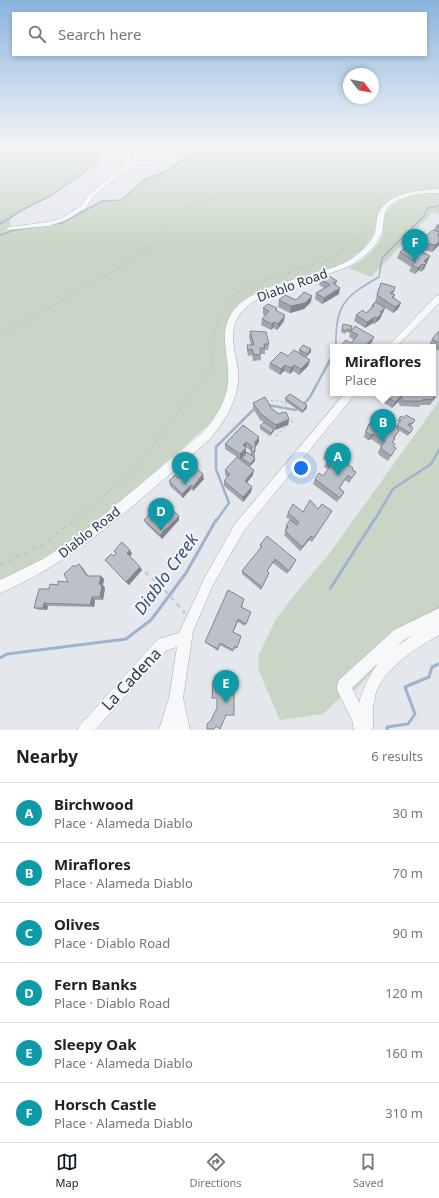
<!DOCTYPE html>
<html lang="en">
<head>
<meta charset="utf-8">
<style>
  :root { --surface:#fff; --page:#f2f2f2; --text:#222; --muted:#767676; --line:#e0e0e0; --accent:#111827 }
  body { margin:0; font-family:"Noto Sans",sans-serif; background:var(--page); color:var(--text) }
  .compass { position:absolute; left:343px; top:68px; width:36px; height:36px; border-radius:50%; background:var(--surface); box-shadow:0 2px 6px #0003; rotate:121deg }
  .you { position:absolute; left:301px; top:468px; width:14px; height:14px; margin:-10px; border:3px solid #fff; border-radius:50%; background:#1a73e8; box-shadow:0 0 0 6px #1a73e833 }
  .badge { display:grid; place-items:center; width:26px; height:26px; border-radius:50%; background:var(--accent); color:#fff; font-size:13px; font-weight:700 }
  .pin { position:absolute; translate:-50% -33px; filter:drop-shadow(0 1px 2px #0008) }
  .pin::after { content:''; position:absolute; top:21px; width:14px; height:12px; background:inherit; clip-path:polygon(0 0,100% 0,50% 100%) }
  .popup { position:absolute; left:330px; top:344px; width:106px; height:52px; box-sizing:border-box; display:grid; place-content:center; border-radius:0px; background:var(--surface); filter:drop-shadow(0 1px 3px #0005); font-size:13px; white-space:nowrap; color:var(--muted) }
  .popup b { font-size:15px; color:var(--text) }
  .popup::after { content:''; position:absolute; left:50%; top:100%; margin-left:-8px; border:8px solid transparent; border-top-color:var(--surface) }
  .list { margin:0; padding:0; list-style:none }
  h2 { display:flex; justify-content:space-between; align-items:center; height:52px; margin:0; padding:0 16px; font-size:17px }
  h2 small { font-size:13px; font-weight:400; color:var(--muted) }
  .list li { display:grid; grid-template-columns:26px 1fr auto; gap:12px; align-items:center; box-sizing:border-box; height:60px; padding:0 16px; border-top:1px solid var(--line) }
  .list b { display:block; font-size:15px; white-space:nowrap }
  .list p { margin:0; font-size:13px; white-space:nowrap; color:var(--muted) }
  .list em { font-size:13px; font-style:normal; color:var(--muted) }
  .icon { flex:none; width:22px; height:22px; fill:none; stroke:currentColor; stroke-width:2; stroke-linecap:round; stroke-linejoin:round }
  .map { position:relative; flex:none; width:439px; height:730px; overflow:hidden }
  .search { position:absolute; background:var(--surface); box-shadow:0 2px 6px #0003; left:12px; right:12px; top:12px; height:44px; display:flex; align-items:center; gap:10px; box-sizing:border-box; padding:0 14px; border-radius:0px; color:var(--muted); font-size:15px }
  .sheet { height:412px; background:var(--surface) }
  nav { display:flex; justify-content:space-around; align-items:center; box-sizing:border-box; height:56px; border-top:1px solid var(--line); background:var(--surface); font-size:11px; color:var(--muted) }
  nav a { display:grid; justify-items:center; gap:2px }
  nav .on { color:var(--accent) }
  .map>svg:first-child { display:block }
  .green { fill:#c9d6c5 }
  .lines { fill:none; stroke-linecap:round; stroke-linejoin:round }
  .stream-far2 { stroke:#9fb4cc; stroke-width:1.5 }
  .stream-far1 { stroke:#9fb4cc; stroke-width:2.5 }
  .stream { stroke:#9fb4cc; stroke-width:3 }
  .minor-casing { stroke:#a9aeb7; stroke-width:1 }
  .path-far2 { stroke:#c2c5cb; stroke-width:1; stroke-dasharray:2 2; stroke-linecap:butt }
  .path-far1 { stroke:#c2c5cb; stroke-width:1.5; stroke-dasharray:2.5 2.5; stroke-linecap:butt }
  .path { stroke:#c2c5cb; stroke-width:2; stroke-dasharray:4.5 4.5; stroke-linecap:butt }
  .minor { fill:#f7f8fa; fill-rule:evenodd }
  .wall { fill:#a1a5ae; fill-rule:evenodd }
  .shaded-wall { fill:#83868d }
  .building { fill:#bbc0ca; stroke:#83868d }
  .labels { text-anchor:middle; stroke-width:4; stroke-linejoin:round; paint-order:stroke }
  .street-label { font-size:13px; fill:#2b3445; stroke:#f4f6f9 }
  .near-street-label { font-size:16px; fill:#2b3445; stroke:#f4f6f9 }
  .near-water-label { font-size:17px; font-style:italic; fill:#34527a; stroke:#f4f6f9 }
</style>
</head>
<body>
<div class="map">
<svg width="439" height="730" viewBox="0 0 439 730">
  <rect width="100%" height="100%" fill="#e4e7ec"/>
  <path class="green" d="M0 145H93L97 160C82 175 63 188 45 199 33 206 21 210 10 219V230L51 225 67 220 101 201 120 200 143 181 161 174 187 155 195 145H439V189L417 191 394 199 379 211 373 235 362 250 345 262 333 267 268 288 232 314 224 335 229 383 225 399 213 421 105 515 74 539 38 562 0 580Z
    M439 193V214L433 212 371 277 348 268C362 262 376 250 382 237 384 231 383 225 384 219 389 196 421 194 439 193Z
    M439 401V623L398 644 356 689 341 697 323 714 280 720 258 669 259 654 276 619 295 594 329 554Z"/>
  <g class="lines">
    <path class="stream-far2" d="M0 224 22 210 52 195 98 162 94 145
      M0 235 15 230 62 223 102 201 122 200 143 181 168 170 191 155 197 145
      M336 347C335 305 344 297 379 277L382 258 423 217 428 208 439 206
      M330 361 333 355"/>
    <path class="stream-far1" d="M267 405 296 410
      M303 405 310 397 330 360
      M216 521 229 503 216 469V447L253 410
      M374 521 393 489 431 464 439 450"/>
    <path class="stream" d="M330 589 374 520
      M0 658 7 654 126 639 151 620 186 573 216 520
      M387 730V727L408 724 415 714 405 687 429 677 432 667 439 664"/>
    <defs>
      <path id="minor" d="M124 145H129L133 158 130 165 156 167 159 169 158 170 128 168 92 198 86 208 66 220 49 226 7 230 6 229 9 227 48 222 62 218 81 206 87 196 125 165 127 158Z
        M439 189V193C422 193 392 195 385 213 383 218 384 223 383 228 380 243 367 255 355 263 323 281 256 286 238 317 228 334 236 354 238 371 240 397 226 420 210 439 144 495 80 560 0 593V580L43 559 82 533 202 433C219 415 230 395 228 370 227 351 220 332 231 314 252 281 318 279 351 259 363 251 374 241 376 227 377 222 376 216 379 212 390 192 419 190 439 189Z
        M439 295V303L396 347H387L436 296Z
        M345 393H356L243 532 213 585 193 631 183 698 190 730H159L169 698 177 647 167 650 95 730H77L80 725 158 639 179 633 205 577 235 524Z
        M439 608V635C416 648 382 669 375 696 375 700 373 704 373 708 372 716 375 723 372 730H354L352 720 337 690V685L339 680 394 630ZM413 635 397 646 404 640ZM378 663C369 676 363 688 359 703L352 688Z"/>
    </defs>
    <use href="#minor" class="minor-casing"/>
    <path class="path-far2" d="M439 151V156
      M402 191 395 186 405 178 439 172
      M156 239 170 221 188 208 231 190 276 153 281 145
      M354 239 361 231 366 205 399 189"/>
    <path class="path-far1" d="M0 335C32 319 61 300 91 283 116 268 138 261 157 238
      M371 341 373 343 371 347
      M266 402 276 400 286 403 281 413
      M276 436 292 421 287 418
      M72 521 130 475 205 377C216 359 212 357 214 339 216 318 230 300 245 286L289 273 298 268 324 262 339 254 355 238"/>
    <path class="path" d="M0 565 41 546 74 520
      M145 572 162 587 185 613"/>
    <use href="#minor" class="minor"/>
  </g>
  <path class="wall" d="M439 224V245L432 252 420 249 419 250 430 256 424 269 421 272 419 270 415 274 409 271 411 267 397 258 400 252 406 247 405 246 408 240 423 238 434 230 436 226Z
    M321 279 337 281 336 285 339 294 322 304 315 299 316 293 324 288 319 285Z
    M381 283 394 291 393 295H395L394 298 401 303 398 309 393 313 385 308 380 319 374 324 373 323 365 328 354 321 356 315 366 313 370 310 372 305 375 302 378 290Z
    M279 300H296L311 302 304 309 290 313 278 307Z
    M263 308H277V311L284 321 277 330 273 328 271 330 261 325 262 319 265 316 263 314Z
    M343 324 352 326 351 331 374 337 371 343 367 347H341L342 344 351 343 354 340 349 337 350 333 346 332 345 334 341 332Z
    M250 331 269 344 268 350H265V354H261V360L253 361 252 355 248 356 247 351V345H251L249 337Z
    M439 331V351L429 345 432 339Z
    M311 349V352L306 357 310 360 308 366 299 375 293 371 290 374 284 371 280 375 269 368 270 363 298 353 299 350Z
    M383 394 436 397 430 405H420L419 407 400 406 398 402 392 408 380 400Z
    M285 398 307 408 302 413 285 401Z
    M253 403 271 408 279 414 289 419 288 425 275 430H274V431L270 436 260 429V426L264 422 260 420 253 408Z
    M401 416 404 418 415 420 411 426 413 428 408 436 397 429 399 431 394 439 393 442V446L396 448 388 461 379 455 378 452 381 446 371 439 368 440 364 437 366 429 372 419 396 427 399 422 397 421Z
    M243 425 259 442 255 447V461L249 467 253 475 247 483 252 487 251 492 243 502 224 486V481L227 477 225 475V470L237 457 225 449V444ZM246 447 251 451 250 455 246 453Z
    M325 454 342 461 356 472 349 483 345 480 340 488 344 492 337 502 313 484 315 479 323 476 328 469 324 467 327 461 323 459Z
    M178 471 190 472 204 479 193 491 191 489 183 498 170 486 169 481 178 478 179 477Z
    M318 509 329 515 312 542 309 540 300 551 284 535 286 531 285 530 286 526 290 520 286 517 288 513 303 512Z
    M153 515 179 516V520L162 539 146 524 144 520Z
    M260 545 294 564 287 574 273 563 267 571 269 573 261 590 242 574V571L260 549Z
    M130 550 132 554 130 556 140 567 142 570 129 585 105 560 114 556 116 554 114 551Z
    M75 567H82L88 576H101L104 579 103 585 105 588 103 600H95L94 607 48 606 47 610H39L34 608 49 589 58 585 68 582Z
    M244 599 242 607 251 612 245 626 238 622 233 632 241 636 236 649 234 648 233 652 220 645 218 651 206 643 205 642Z"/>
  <path class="shaded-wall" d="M439 242V245L432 252 435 245Z
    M423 243 420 249 417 252 420 245Z
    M430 256 424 269 421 272 424 265V261Z
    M422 264 419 270 415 274 418 268Z
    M340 288 339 294 322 304 324 298Z
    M312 296 311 302 304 309 290 313 291 306Z
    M401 303 398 309 393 313 395 307Z
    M385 308 380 319 374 324 380 312Z
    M285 315 284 321 277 330 278 324Z
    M375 317 373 323 365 328 367 322Z
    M274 322 273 328 271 330 272 324Z
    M374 337 371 343 367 347H364Z
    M311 349V352L306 357 307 354Z
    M310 360 308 366 299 375 301 369Z
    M285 365 284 371 280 375 281 369Z
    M294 365 293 371 290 374 291 368Z
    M401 396 398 402 392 408 395 402Z
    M307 405V408L302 413 303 411Z
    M289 419 288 425 275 430 276 425Z
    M274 429V431L270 436 271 433Z
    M374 434 371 439 368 440 371 435Z
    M259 437V442L255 448V442Z
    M246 442V447L243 445Z
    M246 448V453L240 460V454Z
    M255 458V461L249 467 250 464Z
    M254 470 253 475 244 486 245 481Z
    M203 474 204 479 193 491V487Z
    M191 485V489L183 498 182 494Z
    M252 487 251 492 243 502V497Z
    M179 516V520L162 539 160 535Z
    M311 536 309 540 300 551 302 547Z
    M130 550 132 554 129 557 127 553Z
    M79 564 82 567 90 579 87 576Z
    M140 567 142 570 129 585 126 582Z
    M101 576 104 579 103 585 105 588 103 600 100 597 99 584Z
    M92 597 95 600 94 607 90 605Z
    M44 603 48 606 47 610 43 608Z"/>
  <path class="building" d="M439 224V228L436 226Z
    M433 230 439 232V234L437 235 439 236V242L435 245 423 243 420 245 408 240 412 237 417 239 420 236 423 238Z
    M410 243 416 246 414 248 430 256 424 261 427 263 424 265 422 264 418 268 412 265 416 262 400 252Z
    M327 275 337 281 333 283 340 288 324 298 316 293 330 285 321 279Z
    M381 283 395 287 394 291 391 292 390 293 395 295 392 297 401 303 395 307 377 295Z
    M304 292 312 296 305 303 291 306 279 300 285 295 296 300Z
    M376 302 385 308 380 312 382 313 377 318 375 317 367 322 356 315 363 310 366 313 374 306 372 305Z
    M268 304 277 308 275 310 285 315 278 324 274 322 272 324 262 319 269 311 263 308Z
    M343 324 352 326 351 330 347 329 346 331 342 329Z
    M355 326 374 337 364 347H348L342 344 346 340 351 343 358 335 351 331Z
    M250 331 266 332 269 344H264L265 348H260L261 354 254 355 252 349 248 350 247 345H254Z
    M439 331V343L432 339Z
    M303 345 311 349 307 354 299 350Z
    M294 350 310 360 301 369 294 365 291 368 285 365 281 369 270 363 281 352 288 356Z
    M433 391 436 397H433L434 399 422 400 423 401H403L401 396 395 402 383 394 384 393H433Z
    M290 394 307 405 303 411 285 398Z
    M265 397 271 408 279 414 286 412 289 419 276 425 261 414 253 403Z
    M375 415 396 426 399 431 393 438 395 439 392 442 395 444 393 446 396 448 391 456 382 449 381 447 385 441 374 434 371 435 366 432 369 424 374 426 377 422 372 419Z
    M406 415 415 420 412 424 410 423 408 425 413 428 410 433 397 425 401 420 399 418 401 416 404 418Z
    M264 422 274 429 271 433 260 426Z
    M243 425 259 437 255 442V452L251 451 252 446 246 442 243 445 246 448 240 454 225 444Z
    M331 446 345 455 342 460 353 468 352 470 356 472 352 478 348 475 339 488 344 492 340 498 315 479 319 473 323 476 331 465 326 462 330 457 325 454Z
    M247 452 255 458 250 464 242 458Z
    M237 457 254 470 245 481 252 487 243 497 224 481 230 474 225 470Z
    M184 466 190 472 195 467 203 474 193 487 191 485 182 494 169 481 175 475 178 478 181 474 178 471Z
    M310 500 318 509 322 504 332 511 314 538 311 536 302 547 285 531 288 527 286 526 290 520 297 525 299 522 288 513 293 504 303 512Z
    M167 505 179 516 160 535 144 520 151 513 153 515Z
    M267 536 296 560 289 571 275 559 267 571 269 573 262 587 242 571 262 546 260 545Z
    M122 542 130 550 127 553 140 567 126 582 105 560 111 554 114 556 116 553 114 551Z
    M79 564 87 576H101L99 584 102 585 100 597H92L90 605 44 603 43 608H34L39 589H49L50 584 58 585V581L68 582 64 574 74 565 75 567Z
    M228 590 244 599 241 607 251 612 246 624 238 619 233 632 241 636 237 648 235 646 233 650 220 643 218 649 205 642Z
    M213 681 234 682V715H226L220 729 216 726 214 729H207V724L211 720 217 708V698H212Z"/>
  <linearGradient id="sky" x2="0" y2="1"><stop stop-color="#8bb4dd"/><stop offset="0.59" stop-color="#f3f4f6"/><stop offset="1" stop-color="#f3f4f6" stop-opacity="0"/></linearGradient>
  <rect width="439" height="247" fill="url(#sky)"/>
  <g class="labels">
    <g class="street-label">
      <text transform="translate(292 285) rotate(-20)" y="5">Diablo Road</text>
      <text transform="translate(89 532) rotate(-38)" y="5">Diablo Road</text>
    </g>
    <g class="near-street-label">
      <text transform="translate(131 679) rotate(-47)" y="6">La Cadena</text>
    </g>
    <g class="near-water-label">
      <text transform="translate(166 574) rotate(-54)" y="6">Diablo Creek</text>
    </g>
  </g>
</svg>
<svg class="compass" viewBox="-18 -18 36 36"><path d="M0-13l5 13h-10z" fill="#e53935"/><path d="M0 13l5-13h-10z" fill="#767676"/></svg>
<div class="you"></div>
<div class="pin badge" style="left:338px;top:476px;background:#0f9aa8">A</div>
<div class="pin badge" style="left:383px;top:442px;background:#0f9aa8">B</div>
<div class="popup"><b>Miraflores</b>Place</div>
<div class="pin badge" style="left:185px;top:485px;background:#0f9aa8">C</div>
<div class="pin badge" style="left:161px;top:531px;background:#0f9aa8">D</div>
<div class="pin badge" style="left:226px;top:703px;background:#0f9aa8">E</div>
<div class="pin badge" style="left:415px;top:262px;background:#0f9aa8">F</div>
<div class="search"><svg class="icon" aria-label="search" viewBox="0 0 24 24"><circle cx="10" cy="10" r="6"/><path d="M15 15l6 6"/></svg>Search here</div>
</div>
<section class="sheet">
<h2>Nearby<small>6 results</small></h2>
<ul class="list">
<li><span class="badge" style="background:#0f9aa8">A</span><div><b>Birchwood</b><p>Place · Alameda Diablo</p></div><em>30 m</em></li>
<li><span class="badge" style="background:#0f9aa8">B</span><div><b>Miraflores</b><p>Place · Alameda Diablo</p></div><em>70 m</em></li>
<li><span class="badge" style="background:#0f9aa8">C</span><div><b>Olives</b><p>Place · Diablo Road</p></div><em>90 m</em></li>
<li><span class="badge" style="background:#0f9aa8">D</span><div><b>Fern Banks</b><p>Place · Diablo Road</p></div><em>120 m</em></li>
<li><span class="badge" style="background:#0f9aa8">E</span><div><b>Sleepy Oak</b><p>Place · Alameda Diablo</p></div><em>160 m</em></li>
<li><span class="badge" style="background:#0f9aa8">F</span><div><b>Horsch Castle</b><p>Place · Alameda Diablo</p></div><em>310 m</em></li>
</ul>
</section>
<nav>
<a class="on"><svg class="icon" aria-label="map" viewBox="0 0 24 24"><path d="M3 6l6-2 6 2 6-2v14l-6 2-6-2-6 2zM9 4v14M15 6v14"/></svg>Map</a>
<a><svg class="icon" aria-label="directions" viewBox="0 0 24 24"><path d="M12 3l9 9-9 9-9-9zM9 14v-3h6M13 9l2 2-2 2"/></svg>Directions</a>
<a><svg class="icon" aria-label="saved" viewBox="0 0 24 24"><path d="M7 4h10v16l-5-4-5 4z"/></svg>Saved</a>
</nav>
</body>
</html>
